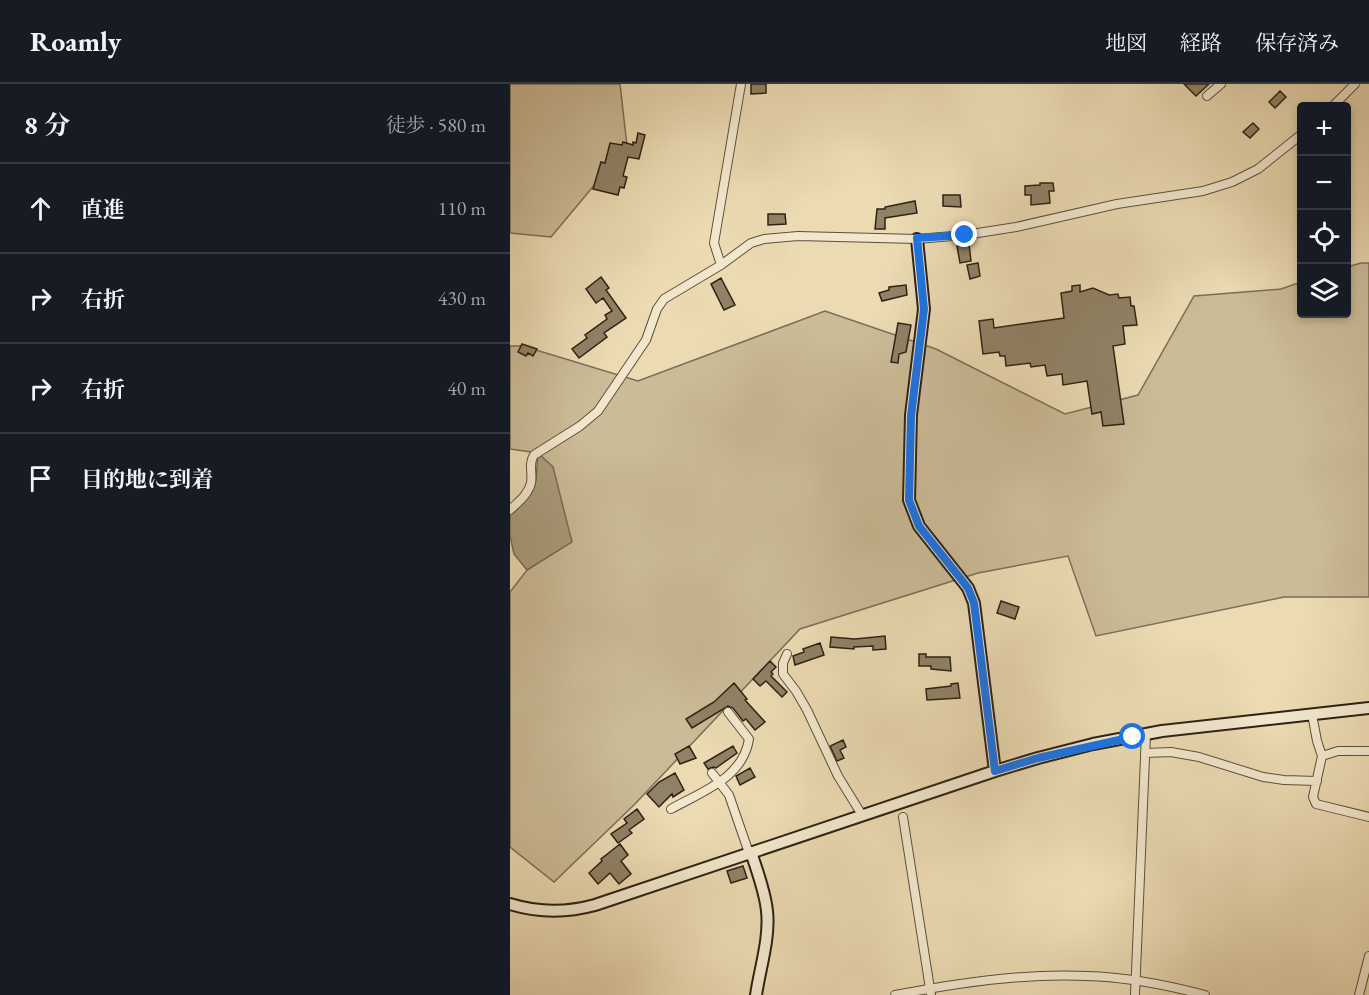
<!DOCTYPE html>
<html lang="ja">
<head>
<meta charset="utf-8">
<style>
  :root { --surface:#171b24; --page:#242831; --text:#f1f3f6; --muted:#9ea1a6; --line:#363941 }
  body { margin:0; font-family:"EB Garamond","Noto Serif JP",serif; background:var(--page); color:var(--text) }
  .controls { position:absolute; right:18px; top:18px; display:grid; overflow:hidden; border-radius:6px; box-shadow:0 3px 9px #0003 }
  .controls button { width:54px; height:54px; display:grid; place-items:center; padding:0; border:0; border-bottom:2px solid var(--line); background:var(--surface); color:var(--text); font:30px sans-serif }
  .stop { position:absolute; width:18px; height:18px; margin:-14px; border:4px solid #1a73e8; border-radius:50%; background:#fff }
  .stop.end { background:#1a73e8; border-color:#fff; box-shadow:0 2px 6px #0008 }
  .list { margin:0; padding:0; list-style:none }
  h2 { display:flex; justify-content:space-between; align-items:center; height:78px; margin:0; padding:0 24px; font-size:26px }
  h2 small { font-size:20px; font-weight:400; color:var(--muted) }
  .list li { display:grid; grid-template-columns:39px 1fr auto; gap:18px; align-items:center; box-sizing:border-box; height:90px; padding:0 24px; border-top:2px solid var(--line) }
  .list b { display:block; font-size:22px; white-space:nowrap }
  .list em { font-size:20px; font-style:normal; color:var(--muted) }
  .icon { flex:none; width:33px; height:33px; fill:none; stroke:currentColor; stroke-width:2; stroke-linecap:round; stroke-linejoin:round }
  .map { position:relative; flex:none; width:859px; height:911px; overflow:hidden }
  header { display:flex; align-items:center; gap:36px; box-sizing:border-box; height:84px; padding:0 30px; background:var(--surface); border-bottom:2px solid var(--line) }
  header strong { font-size:28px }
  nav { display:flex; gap:33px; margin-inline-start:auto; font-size:21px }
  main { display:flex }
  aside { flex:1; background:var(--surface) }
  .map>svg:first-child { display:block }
  .green { fill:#cbbb97; stroke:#7c6e56; stroke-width:1.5 }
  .water { fill:#aa9b7c; stroke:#786b52; stroke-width:1.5 }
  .building { fill:#908266; stroke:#2d2214; stroke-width:1.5 }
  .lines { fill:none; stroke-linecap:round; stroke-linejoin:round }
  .street-casing { stroke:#5c503c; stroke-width:10 }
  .secondary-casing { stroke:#2d2214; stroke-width:14 }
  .street { stroke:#f2e7cd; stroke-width:8 }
  .secondary { stroke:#f2e7cd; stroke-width:10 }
  .route { stroke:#1a73e8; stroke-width:8 }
</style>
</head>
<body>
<header>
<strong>Roamly</strong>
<nav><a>地図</a><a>経路</a><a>保存済み</a></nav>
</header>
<main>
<aside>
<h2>8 分<small>徒歩 · 580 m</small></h2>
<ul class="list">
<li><svg class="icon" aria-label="ahead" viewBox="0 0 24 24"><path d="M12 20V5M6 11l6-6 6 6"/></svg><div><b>直進</b></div><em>110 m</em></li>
<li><svg class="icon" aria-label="right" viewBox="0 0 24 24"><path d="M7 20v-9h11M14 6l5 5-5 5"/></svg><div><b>右折</b></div><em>430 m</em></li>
<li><svg class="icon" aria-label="right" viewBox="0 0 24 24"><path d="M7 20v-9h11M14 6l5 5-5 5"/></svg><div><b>右折</b></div><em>40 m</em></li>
<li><svg class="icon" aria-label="arrive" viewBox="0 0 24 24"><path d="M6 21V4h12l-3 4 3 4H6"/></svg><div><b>目的地に到着</b></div></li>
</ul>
</aside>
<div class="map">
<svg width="859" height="911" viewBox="0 0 859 911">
  <rect width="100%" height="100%" fill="#ebdab2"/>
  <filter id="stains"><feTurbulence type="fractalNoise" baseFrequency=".00333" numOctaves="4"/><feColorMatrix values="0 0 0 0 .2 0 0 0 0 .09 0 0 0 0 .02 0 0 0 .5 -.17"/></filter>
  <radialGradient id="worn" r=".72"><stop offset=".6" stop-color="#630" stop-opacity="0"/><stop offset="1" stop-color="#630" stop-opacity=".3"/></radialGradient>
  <path class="green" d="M0 0H110L117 62 41 153 0 149Z
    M851 179H859V513H774L586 552 558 472 468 489 290 545 125 720 44 798 0 763V508L17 486 62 457 28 369 0 365V262H13L128 297 315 227 426 265 555 330 628 311 684 212 771 205 791 198 792 230H836L837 183Z"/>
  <path class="water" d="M28 369 43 383 62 458 17 486 4 470 0 452V431L26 396Z"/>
  <path class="building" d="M241 0H256V9L241 10Z
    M674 0H699L686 12Z
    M770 7 776 13 765 24 759 18Z
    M743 39 749 45 740 54 733 48Z
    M128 49 135 51 129 75 118 73 113 92 117 93 114 104 110 103 108 111 83 105 91 78 95 79 100 59 112 61 113 58 123 61V58L126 59Z
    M530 99H543L544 107H539L540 119 521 121V111H515V102L530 101Z
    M433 111H450L451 123 433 122Z
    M405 117 407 129 375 134V145H365L367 125H375V123Z
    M258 130H275L276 140 258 141Z
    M459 160 461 177 450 179 447 162Z
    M468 179 470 192 460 195 457 181Z
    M91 193 99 204 96 206 116 234 94 249 97 253 69 274 62 265 77 254 75 251 97 235 95 231 102 227 93 214 86 219 76 205Z
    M211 194 225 221 214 226 201 200Z
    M396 201 397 211 372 217 369 209 379 206V203Z
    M570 201V208L583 204 599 211 608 210 609 214 620 213 621 222H624L627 241 613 242 615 260 603 262 614 340 593 342 591 328 582 330 577 297 553 301 552 290 537 292 535 281 521 283 520 279 496 282 495 272H490L489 268 473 270 469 237 483 235 484 244 554 234 551 209 562 207V202Z
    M388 239 401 241 396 268 389 270 388 279 381 278Z
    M12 260 27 265 23 272 18 269 16 272 8 268Z
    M491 517 509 523 505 535 487 529Z
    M375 552 376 565 363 566V562L344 563V565L320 563 321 553 345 555Z
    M310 559 314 571 285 581 283 572 294 568 293 565Z
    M409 570H416V573H440L441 587 421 585V582H409Z
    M260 577 266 583 261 588 263 590 261 592 277 608 272 613 256 597 250 602 243 595Z
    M224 599 237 615 235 616 255 638 245 646 236 635 233 637 223 624 218 622 182 644 176 635 204 618Z
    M448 599 450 614 417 616 416 605 441 602V600Z
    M333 656 336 663 330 666 334 674 327 677 320 662Z
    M179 662 186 674 170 680 165 670Z
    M223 662 227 669 206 684 203 683 198 685 194 679Z
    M240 684 245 693 230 701 226 692Z
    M165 689 174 706 163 713 162 710 149 723 137 710 149 698Z
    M127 725 134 735 119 746 122 749 108 759 101 750 117 739 114 735Z
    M110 760 118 771 111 777 121 790 109 800 100 789 88 800 79 789 92 777 91 775Z
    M233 782 237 794 221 799 217 787Z"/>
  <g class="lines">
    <defs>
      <path id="street" d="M697 12 711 0
        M823 22 845 0
        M211 181 204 159 231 0
        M0 426C8 418 18 411 21 399 23 389 18 380 24 371L70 342 88 327 136 256 147 225 154 215 211 181 241 159 254 155 288 152 407 155 455 151 506 143 607 120 693 107 722 98 748 85 792 50
        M277 570 273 579V590L286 607 297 626 328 692 352 731
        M802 630 807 657 812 672 803 713 806 720 859 733
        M635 669 661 668 689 673 753 693 774 696 807 697
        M812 672 828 667H859
        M202 689 219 711 239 769
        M161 725C193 707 233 694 239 655L218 628
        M393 733 421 911
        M385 911C448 899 513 889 577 892 617 893 657 901 695 911
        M625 911 636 650
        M849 911 859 872"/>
      <path id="secondary" d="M407 155 414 225 401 331 399 416 409 442 458 504 464 519 485 687
        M241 768C247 787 255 807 257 827 260 854 250 884 246 911
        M0 820C29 829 56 829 85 821L485 687 528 674 583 660 652 647 859 624"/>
    </defs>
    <use href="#street" class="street-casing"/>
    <use href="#secondary" class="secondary-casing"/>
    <use href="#street" class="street"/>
    <use href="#secondary" class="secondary"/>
  </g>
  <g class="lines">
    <path class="route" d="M455 151 407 154 414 225 401 332 399 416 409 442 458 504 464 519 485 687 528 674 623 653"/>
  </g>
  <rect width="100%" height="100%" filter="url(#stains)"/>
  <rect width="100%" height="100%" fill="url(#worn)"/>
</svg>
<div class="controls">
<button>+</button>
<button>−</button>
<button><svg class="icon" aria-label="locate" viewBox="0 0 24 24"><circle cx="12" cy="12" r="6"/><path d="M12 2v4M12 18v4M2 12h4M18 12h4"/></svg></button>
<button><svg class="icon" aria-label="layers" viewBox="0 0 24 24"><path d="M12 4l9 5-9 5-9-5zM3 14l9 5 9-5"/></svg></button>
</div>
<div class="stop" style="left:623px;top:653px"></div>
<div class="stop end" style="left:455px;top:151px"></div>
</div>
</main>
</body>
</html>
